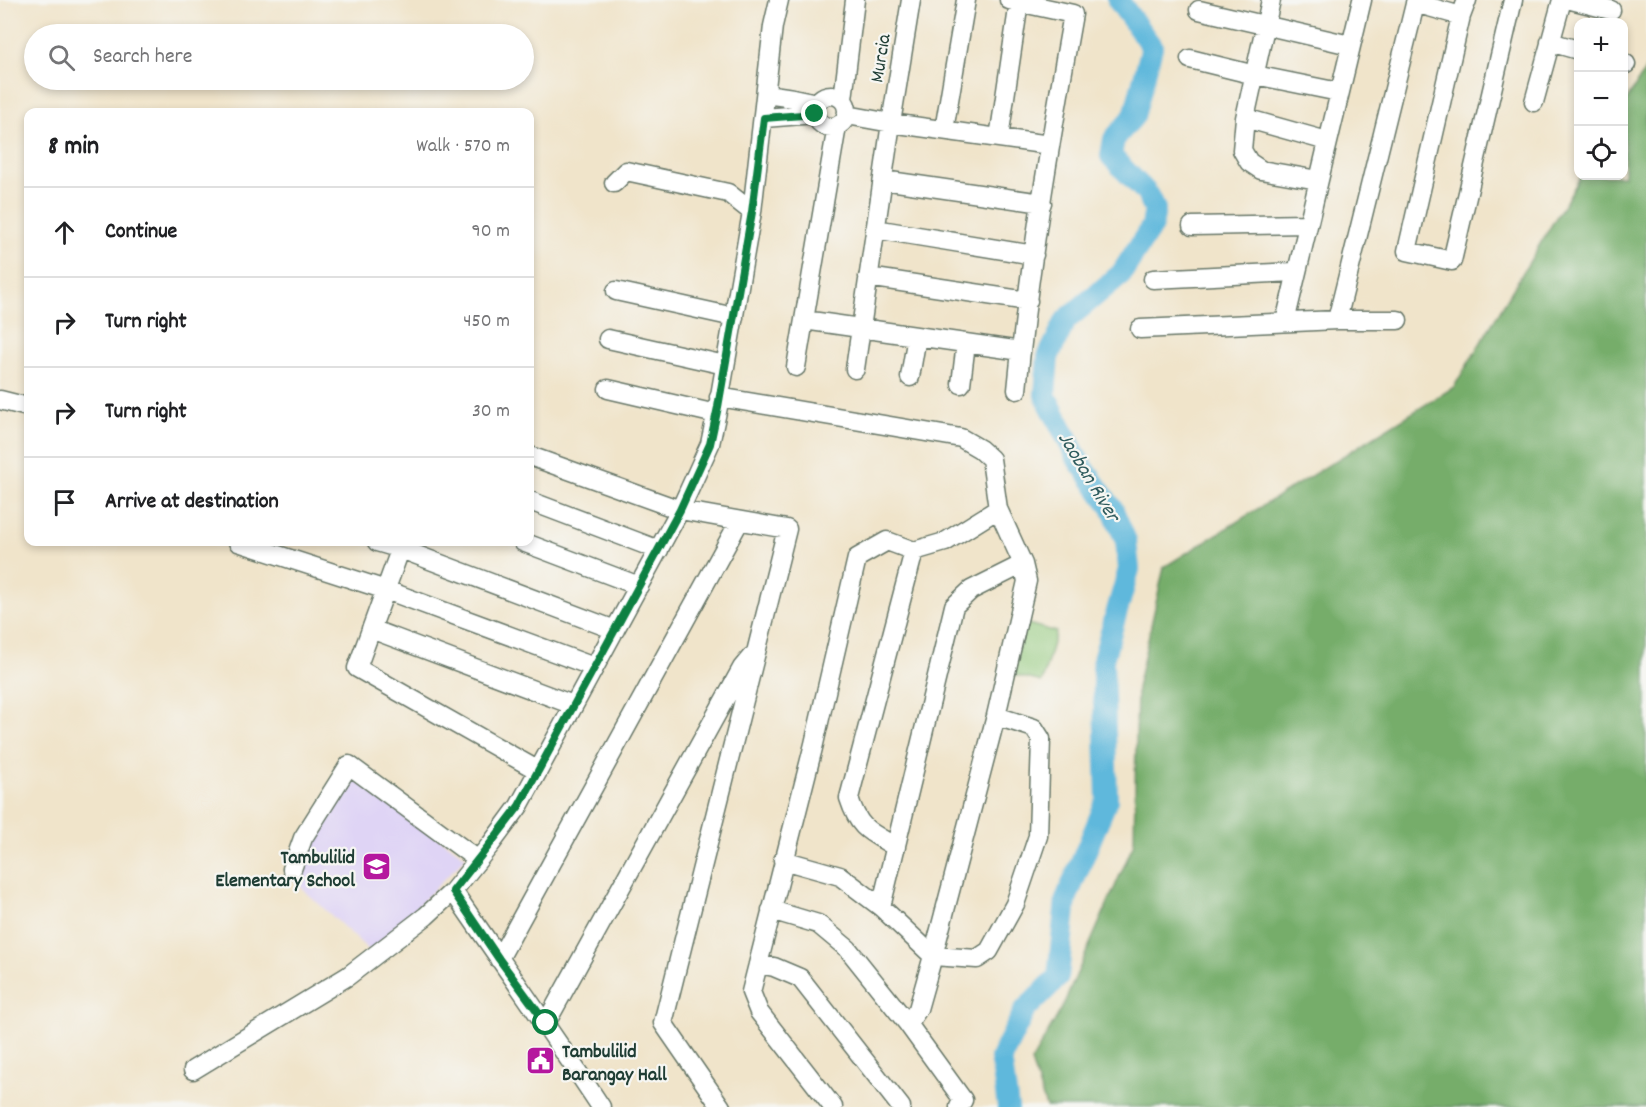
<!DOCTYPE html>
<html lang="en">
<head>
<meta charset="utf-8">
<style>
  :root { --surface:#fff; --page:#f2f2f2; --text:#202124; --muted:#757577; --line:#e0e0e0 }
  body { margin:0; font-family:Dekko,sans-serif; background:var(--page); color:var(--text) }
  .controls { position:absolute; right:18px; top:18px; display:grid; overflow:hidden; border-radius:12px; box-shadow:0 3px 9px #0003 }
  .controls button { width:54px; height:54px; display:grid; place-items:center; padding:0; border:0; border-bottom:2px solid var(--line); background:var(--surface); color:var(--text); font:30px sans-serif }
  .stop { position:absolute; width:18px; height:18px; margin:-14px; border:4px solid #0b8043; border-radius:50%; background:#fff }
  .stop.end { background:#0b8043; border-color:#fff; box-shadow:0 2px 6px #0008 }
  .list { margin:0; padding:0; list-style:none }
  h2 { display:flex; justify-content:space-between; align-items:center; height:78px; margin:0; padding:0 24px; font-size:26px }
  h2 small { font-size:20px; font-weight:400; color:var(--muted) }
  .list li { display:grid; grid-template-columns:39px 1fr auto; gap:18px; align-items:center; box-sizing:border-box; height:90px; padding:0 24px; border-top:2px solid var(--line) }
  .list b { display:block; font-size:22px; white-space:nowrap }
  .list em { font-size:20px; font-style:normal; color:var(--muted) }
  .icon { flex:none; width:33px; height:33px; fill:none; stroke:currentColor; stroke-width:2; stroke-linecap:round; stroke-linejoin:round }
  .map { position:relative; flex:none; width:1646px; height:1107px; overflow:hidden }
  .search { position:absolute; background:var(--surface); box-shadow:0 3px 9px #0003; left:24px; top:24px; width:510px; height:66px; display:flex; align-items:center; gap:15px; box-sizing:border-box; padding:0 21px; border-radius:33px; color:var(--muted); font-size:22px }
  .panel { position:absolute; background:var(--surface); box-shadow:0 3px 9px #0003; left:24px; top:108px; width:510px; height:438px; border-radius:12px }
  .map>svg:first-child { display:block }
  .built { fill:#dfd4f5 }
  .green { fill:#93c97b; stroke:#598358; stroke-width:1.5 }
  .forest { fill:#76ad6b; stroke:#4a7550; stroke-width:1.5 }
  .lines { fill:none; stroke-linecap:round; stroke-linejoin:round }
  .river { stroke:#5eb8dc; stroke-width:22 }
  .minor-casing { stroke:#687768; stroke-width:21 }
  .minor { stroke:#fff; stroke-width:18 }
  .route { stroke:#0b8043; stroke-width:8 }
  .labels { text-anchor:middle; stroke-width:4.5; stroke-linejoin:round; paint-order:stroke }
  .street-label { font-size:20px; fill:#1f3d34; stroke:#f6f6f2 }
  .poi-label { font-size:20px; font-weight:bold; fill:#1f3d34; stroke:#f6f6f2; text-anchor:end }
  .water-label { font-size:21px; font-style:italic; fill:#2f5c5e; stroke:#f6f6f2 }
</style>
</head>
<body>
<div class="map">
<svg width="1646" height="1107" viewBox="0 0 1646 1107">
  <rect width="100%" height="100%" fill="#f6f6f2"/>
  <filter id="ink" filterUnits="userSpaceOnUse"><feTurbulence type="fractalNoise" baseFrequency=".0167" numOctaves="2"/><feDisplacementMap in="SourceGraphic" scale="12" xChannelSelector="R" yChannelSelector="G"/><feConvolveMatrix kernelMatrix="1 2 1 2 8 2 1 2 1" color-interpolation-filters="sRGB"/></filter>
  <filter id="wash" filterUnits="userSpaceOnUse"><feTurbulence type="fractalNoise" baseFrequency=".008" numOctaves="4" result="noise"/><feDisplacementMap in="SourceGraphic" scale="24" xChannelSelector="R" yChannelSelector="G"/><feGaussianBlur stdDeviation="1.35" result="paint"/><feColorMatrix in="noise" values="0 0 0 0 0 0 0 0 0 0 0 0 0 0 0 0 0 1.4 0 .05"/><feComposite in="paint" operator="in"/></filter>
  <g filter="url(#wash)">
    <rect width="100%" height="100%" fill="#f0e4ca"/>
    <path class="built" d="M350 775 466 857 372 953 290 877Z"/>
    <path class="green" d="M1025 623 1056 632 1042 682 1011 674Z"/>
    <path class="forest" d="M1646 68V1107H1046L1031 1062 1062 1008 1134 843 1137 688 1164 567 1454 387 1581 176H1624V105Z"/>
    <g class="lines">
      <path class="river" d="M1008 1107 1001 1058 1025 1010 1058 977 1066 899 1107 800 1103 660 1129 569 1126 541 1112 508 1078 460 1045 395 1048 357 1066 320 1121 274 1152 226 1155 209 1146 192 1111 156 1114 139 1134 116 1152 47 1118 0"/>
    </g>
  </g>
  <g filter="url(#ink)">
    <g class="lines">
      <defs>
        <path id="minor" d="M1009 0 1073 14C1051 138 1029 264 1017 390
          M1271 0 1245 118 1242 150 1249 162 1261 170 1318 180
          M1571 0 1611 10
          M1415 3 1461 16 1467 0
          M1199 10 1350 45
          M1461 16 1407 251 1452 261 1513 0
          M1550 42 1578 50
          M1190 59 1255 75 1339 92
          M1624 63 1626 64
          M766 94 793 98 817 103
          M815 111a16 16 0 1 1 32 0a16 16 0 1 1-32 0Z
          M843 99 855 0
          M1534 102 1562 0
          M847 115 891 123 1050 145
          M764 118 815 114
          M1245 118 1327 141
          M944 130 966 0
          M999 138 1019 2
          M883 180 1042 203
          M614 183 626 171 728 193 752 212
          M1192 226 1307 224
          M875 229 1034 255
          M868 277 1028 301
          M1153 279 1295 272
          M616 291 734 317
          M804 320 1021 351
          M1337 320 1416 0
          M1285 322 1362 0
          M1140 329 1337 320H1398
          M608 339 725 365
          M796 367 837 126
          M855 369 891 123 911 0
          M910 377 917 336
          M961 384 966 343
          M608 389 716 414
          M719 397 961 438 980 449 991 459 998 509 1023 564 1027 581 996 716 933 956 918 1009 908 1024
          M0 400 28 407
          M530 456 680 510 787 529 663 1023 721 1107
          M530 501 659 550
          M238 542 386 590 594 667
          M377 542 401 549 615 630
          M403 542 357 668 537 770
          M523 542 639 586
          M371 629 573 705
          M896 847C868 831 859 829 849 798L914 551
          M783 860 840 876 881 907 933 956 977 959 989 951 1015 904 1038 836 1041 739 1034 728 996 716
          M292 869 303 838 349 765 478 860
          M453 891C502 963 553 1034 601 1107
          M881 907 954 606 971 590 1023 564
          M771 910 818 924 848 949 908 1024 963 1100 959 1107
          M499 959 739 522
          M758 964 774 967 800 978 901 1107
          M546 1023 742 668 752 656
          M193 1070 348 976 426 916 453 891 491 844 519 806 680 510 710 444 718 407 752 212 773 26 779 0
          M833 1107 759 1012 751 992 814 744 857 558 887 541 914 551 945 542 998 509"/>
      </defs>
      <use href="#minor" class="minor-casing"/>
      <use href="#minor" class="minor"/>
    </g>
  </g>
  <g class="lines" filter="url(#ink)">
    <path class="route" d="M546 1023 499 959 453 891 490 844 519 806 680 510 710 444 718 407 752 212 764 118 815 114"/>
  </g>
  <defs>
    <symbol id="school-square" viewBox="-11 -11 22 22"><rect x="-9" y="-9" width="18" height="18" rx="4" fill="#b5179e" stroke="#f6f6f2"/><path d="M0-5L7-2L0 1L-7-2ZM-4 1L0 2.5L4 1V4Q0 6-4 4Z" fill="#fff"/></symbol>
    <symbol id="civic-square" viewBox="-11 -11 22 22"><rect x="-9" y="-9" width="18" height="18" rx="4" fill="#b5179e" stroke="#f6f6f2"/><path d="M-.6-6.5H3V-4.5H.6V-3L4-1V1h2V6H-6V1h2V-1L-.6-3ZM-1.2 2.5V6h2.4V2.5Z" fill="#fff"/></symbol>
  </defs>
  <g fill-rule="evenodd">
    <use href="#school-square" x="360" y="850" width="33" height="33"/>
    <use href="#civic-square" x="524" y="1044" width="33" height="33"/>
  </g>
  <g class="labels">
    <g class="street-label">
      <text transform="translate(879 58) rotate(-81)" y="7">Murcia</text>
    </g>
    <g class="poi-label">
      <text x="355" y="863">Tambulilid<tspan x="355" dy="23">Elementary School</tspan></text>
      <text x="562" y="1057" text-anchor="start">Tambulilid<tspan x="562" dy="23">Barangay Hall</tspan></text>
    </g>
    <g class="water-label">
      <text transform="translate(1090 476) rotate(59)" y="7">Jaoban River</text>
    </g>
  </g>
</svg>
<div class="controls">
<button>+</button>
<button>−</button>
<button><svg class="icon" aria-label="locate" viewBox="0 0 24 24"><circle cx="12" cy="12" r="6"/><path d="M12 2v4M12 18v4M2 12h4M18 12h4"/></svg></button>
</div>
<div class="stop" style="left:546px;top:1023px"></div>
<div class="stop end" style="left:815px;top:114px"></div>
<div class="search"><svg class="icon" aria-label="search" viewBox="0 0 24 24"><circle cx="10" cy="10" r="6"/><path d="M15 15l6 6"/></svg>Search here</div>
<section class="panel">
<h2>8 min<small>Walk · 570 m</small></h2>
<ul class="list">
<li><svg class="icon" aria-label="ahead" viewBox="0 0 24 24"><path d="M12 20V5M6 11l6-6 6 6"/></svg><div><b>Continue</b></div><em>90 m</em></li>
<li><svg class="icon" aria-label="right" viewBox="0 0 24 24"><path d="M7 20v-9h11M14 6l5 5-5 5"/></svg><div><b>Turn right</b></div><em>450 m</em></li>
<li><svg class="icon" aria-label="right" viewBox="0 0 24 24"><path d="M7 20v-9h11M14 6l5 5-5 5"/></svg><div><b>Turn right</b></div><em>30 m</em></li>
<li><svg class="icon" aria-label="arrive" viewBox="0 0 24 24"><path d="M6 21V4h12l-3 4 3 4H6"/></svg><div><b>Arrive at destination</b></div></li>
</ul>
</section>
</div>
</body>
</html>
